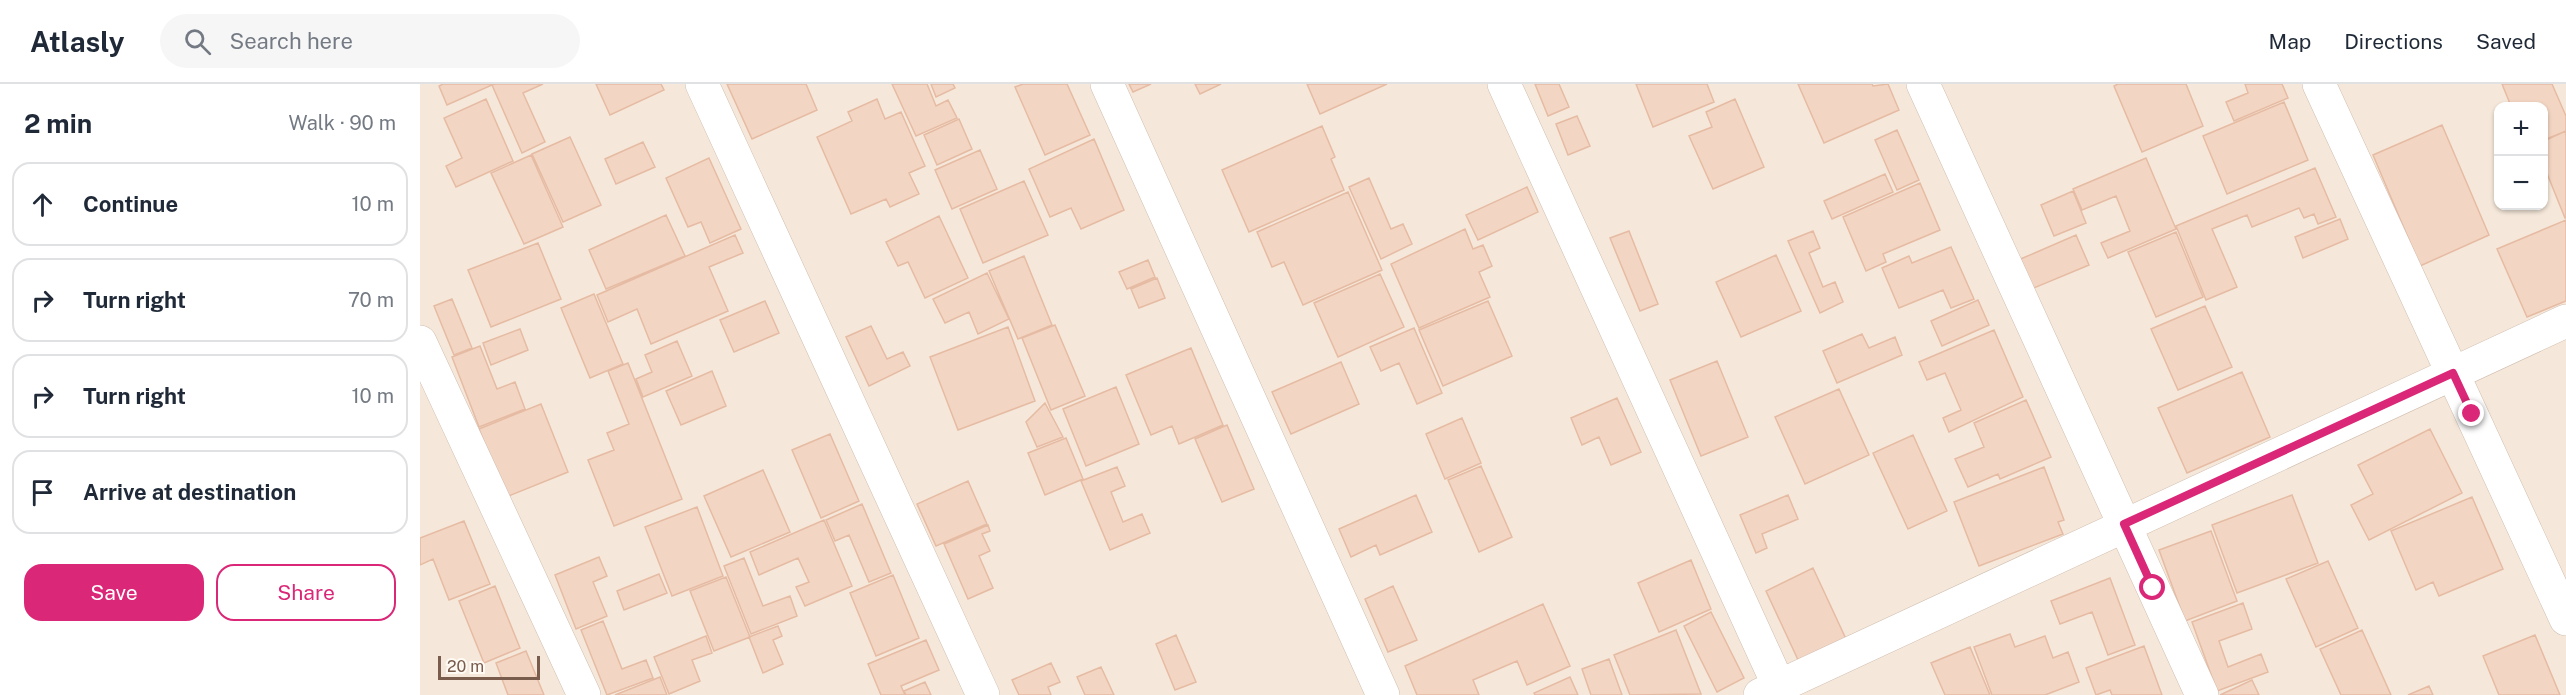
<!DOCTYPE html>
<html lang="en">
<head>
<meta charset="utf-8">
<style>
  :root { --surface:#fff; --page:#f6f6f7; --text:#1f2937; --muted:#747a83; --line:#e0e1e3; --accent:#db2777 }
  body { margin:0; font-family:"Public Sans",sans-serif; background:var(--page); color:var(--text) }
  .controls { position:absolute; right:18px; top:18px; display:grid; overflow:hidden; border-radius:12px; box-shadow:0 2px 4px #0004 }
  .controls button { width:54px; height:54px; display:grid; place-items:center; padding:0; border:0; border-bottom:2px solid var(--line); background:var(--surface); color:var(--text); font:30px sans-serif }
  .scale { position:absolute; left:18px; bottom:15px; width:102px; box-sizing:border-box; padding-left:6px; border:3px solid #7a5c4d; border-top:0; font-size:16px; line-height:21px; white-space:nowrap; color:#7a5c4d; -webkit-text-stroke:4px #fffaf3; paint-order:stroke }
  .stop { position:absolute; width:18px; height:18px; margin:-14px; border:4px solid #db2777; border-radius:50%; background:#fff }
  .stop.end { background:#db2777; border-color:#fff; box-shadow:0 2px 6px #0008 }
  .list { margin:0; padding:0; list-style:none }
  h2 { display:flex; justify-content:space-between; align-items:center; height:78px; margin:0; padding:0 24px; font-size:26px }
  h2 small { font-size:20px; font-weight:400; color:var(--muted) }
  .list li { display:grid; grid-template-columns:39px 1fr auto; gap:18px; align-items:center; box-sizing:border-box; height:84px; margin:0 12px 12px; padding:0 12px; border:2px solid var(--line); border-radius:18px }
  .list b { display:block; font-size:22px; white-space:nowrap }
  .list em { font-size:20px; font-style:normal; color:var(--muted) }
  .actions { display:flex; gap:12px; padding:18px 24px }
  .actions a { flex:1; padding:14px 0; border:2px solid var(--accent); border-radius:18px; text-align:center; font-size:21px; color:var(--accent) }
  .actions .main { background:var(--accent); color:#fff }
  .icon { flex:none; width:33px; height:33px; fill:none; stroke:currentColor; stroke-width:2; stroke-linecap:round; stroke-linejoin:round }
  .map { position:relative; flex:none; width:2146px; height:611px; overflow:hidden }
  header { display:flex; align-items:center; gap:36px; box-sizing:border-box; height:84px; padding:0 30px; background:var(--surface); border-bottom:2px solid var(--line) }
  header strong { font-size:28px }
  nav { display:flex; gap:33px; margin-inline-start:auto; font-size:21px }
  .search { width:420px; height:54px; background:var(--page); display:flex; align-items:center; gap:15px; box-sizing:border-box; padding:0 21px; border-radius:33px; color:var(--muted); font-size:22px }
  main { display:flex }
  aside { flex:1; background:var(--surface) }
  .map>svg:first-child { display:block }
  .residential { fill:#f5e8da; fill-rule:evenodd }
  .building { fill:#f3d5c3; stroke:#e6bba3; stroke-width:1.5 }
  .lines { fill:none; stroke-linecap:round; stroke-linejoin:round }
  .minor-casing { stroke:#d1beb0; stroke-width:34 }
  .minor { stroke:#fff; stroke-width:33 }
  .route { stroke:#db2777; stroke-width:8 }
</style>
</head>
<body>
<header>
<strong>Atlasly</strong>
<div class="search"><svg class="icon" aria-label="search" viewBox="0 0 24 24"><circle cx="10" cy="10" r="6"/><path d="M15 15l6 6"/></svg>Search here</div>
<nav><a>Map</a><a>Directions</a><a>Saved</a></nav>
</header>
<main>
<aside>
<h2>2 min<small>Walk · 90 m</small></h2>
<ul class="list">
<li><svg class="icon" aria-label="ahead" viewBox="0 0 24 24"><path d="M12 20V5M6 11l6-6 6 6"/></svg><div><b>Continue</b></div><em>10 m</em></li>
<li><svg class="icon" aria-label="right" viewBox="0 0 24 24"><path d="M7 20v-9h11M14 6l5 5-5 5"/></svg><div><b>Turn right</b></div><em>70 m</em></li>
<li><svg class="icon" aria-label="right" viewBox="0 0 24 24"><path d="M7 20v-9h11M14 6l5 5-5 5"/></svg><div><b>Turn right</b></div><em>10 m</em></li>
<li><svg class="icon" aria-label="arrive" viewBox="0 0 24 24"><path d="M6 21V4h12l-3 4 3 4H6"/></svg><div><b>Arrive at destination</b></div></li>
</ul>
<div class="actions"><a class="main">Save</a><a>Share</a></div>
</aside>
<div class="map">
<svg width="2146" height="611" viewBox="0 0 2146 611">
  <rect width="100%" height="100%" fill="#fdf6ec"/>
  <path class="residential" d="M0 0H2146V611H0ZM2078 22H2124V122H2078Z"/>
  <path class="building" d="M23 0H74L27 21 19 2Z
    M75 0H123L103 9 125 58 102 69 72 1Z
    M176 0H241L244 6 190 31Z
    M307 0H386L397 26 332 55Z
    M472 0H507L516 22 528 16 537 34 496 52Z
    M511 0H533L535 4 516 13Z
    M603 0H647L670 51 625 71 595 3Z
    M709 0H731L713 8Z
    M775 0H801L780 10Z
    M887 0H967L900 30Z
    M1115 0H1139L1149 23 1128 32Z
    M1216 0H1287L1294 18 1233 43Z
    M1378 0H1452L1453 2 1468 0 1479 26 1404 59Z
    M1698 0H1766L1783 42 1722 68 1694 2Z
    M1825 0H1862L1868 14 1814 37 1806 18 1828 9Z
    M2082 0H2132L2146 32V47L2124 56V22H2091Z
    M66 15 93 77 36 103 26 82 42 74 24 34Z
    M457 15 465 35 481 28 505 82 489 89 499 110 470 123 466 115 431 130 397 53 432 37 428 28Z
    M1315 15 1344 83 1293 105 1269 52 1292 43 1286 28Z
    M1864 18 1888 76 1807 110 1783 52Z
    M1157 32 1170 62 1148 71 1136 40Z
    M539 35 552 65 517 81 504 51Z
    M2022 41 2069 151 2000 182 1953 71Z
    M902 42 915 73 911 75 924 106 829 148 802 86Z
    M1477 46 1499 96 1477 106 1455 56Z
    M2146 47V134H2145L2124 82V57Z
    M150 53 181 121 143 138 112 70Z
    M674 55 704 126 661 145 651 124 630 133 609 85Z
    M223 58 235 83 196 100 185 75Z
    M560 66 577 105 532 125 515 86Z
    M111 71 143 143 104 160 71 89Z
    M289 74 321 145 290 159 281 138 268 143 246 94Z
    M1726 74 1756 145 1688 174 1681 159 1710 147 1696 112 1662 126 1653 105Z
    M1895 84 1916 133 1898 140 1894 130 1884 134 1879 124 1832 143 1827 131 1792 145 1817 203 1786 216 1756 142Z
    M1465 90 1473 108 1412 135 1404 117Z
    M949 94 971 145 983 140 992 160 961 175 929 103Z
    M604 97 628 151 563 179 540 125Z
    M1500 99 1520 146 1463 170 1466 178 1446 187 1423 133Z
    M1107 103 1118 128 1058 156 1046 131Z
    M1653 107 1666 139 1634 152 1621 121Z
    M928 108 962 186 883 221 864 178 852 183 837 148Z
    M246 131 265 172 186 205 169 166Z
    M519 132 548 194 505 214 488 178 478 182 466 158Z
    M1920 135 1928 155 1883 174 1875 153Z
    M2146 136V217L2107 233 2077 165Z
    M1045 145 1053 165 1063 161 1072 182 1059 188 1070 213 999 244 971 180Z
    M1209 147 1238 220 1220 227 1190 154Z
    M1393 147 1400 164 1389 169 1403 203 1415 198 1423 218 1400 229 1368 157Z
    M1756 148 1783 213 1736 233 1708 168Z
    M315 151 323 169 289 183 308 227 231 260 217 225 188 238 177 211Z
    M1656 151 1669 181 1609 206 1596 177Z
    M118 159 141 215 71 243 48 186Z
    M1531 163 1554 215 1531 224 1523 206 1479 224 1462 184 1489 172 1492 179Z
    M1356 171 1381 227 1321 253 1296 198Z
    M604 172 632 241 598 255 569 187Z
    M728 176 735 193 707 205 699 188Z
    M567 189 589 235 558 250 549 228 525 239 513 215Z
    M960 190 984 243 918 273 894 219Z
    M737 194 745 214 719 224 711 205Z
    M174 210 203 280 170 294 141 224Z
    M32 215 52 264 34 271 14 222Z
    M1558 216 1569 241 1522 262 1511 237Z
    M345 217 359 249 314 268 300 236Z
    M1068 217 1092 272 1023 302 999 246Z
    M1785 222 1812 283 1758 306 1731 245Z
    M635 241 665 312 631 326 602 254Z
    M451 242 467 275 483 268 490 282 449 302 426 253Z
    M588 243 615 317 538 346 510 273Z
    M994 244 1022 309 997 320 979 279 961 287 950 263Z
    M100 245 108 266 71 281 63 259Z
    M1574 246 1603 313 1529 348 1523 334 1541 326 1525 289 1507 296 1499 278Z
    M1442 250 1449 264 1475 253 1482 271 1417 299 1403 267Z
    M257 257 272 292 223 313 216 295 232 288 225 271Z
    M60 262 77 305 95 298 105 325 59 343 32 273Z
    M771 264 803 341 759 360 752 342 731 351 706 291Z
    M1297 277 1328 353 1281 372 1250 296Z
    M921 278 939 320 871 350 852 308Z
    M208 279 262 415 194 442 168 376 194 366 187 349 209 340 188 287Z
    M292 287 306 322 261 341 246 307Z
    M1822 288 1850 353 1767 389 1738 324Z
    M696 303 719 360 666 382 643 325Z
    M1419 305 1449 371 1385 400 1355 333Z
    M1197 314 1221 368 1191 381 1179 353 1162 361 1151 334Z
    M1606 316 1631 373 1580 395 1578 390 1548 403 1535 375 1564 363 1554 339Z
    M625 319 643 353 617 363 606 338Z
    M121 320 148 388 86 413 59 345Z
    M1042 334 1061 379 1025 395 1006 350Z
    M807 341 834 405 802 418 775 355Z
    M2010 345 2042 409 1949 456 1931 421 1953 410 1938 381Z
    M410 350 439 417 401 434 372 366Z
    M1493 351 1527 427 1488 445 1453 369Z
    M646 354 663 395 625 411 608 369Z
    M1061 382 1092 453 1059 468 1028 396Z
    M697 383 705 402 691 408 703 438 722 430 730 449 690 466 661 397Z
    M1624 383 1644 436 1638 438 1643 450 1559 482 1534 418Z
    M343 386 370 448 311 473 284 412Z
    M548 397 567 440 516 462 497 420Z
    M996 411 1012 448 960 471 956 461 931 473 919 445Z
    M1368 411 1378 435 1342 450 1347 464 1336 469 1320 431Z
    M1872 411 1898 479 1817 509 1792 441Z
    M2052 413 2083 485 2019 512 2013 498 1996 506 1971 447Z
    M442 420 471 489 449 498 429 451 415 457 406 436Z
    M277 423 303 492 252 512 225 443Z
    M404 436 432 502 385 522 376 503 389 498 378 474 339 491 330 468Z
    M44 437 70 500 29 516 13 475 0 481V454Z
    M568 441 570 447 562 450 570 467 559 472 573 504 548 515 524 460Z
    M1791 447 1817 517 1765 537 1739 466Z
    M179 473 187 492 173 498 187 532 156 545 135 491Z
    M324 474 343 522 370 512 377 532 331 550 304 482Z
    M1271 476 1291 525 1239 548 1218 499Z
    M1908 477 1938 544 1896 563 1866 495Z
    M1393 484 1426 555 1379 578 1346 507Z
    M239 490 247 509 204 526 197 507Z
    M473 491 499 554 456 572 430 509Z
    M306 493 330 553 294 567 270 507Z
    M1690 494 1715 561 1688 571 1672 528 1640 540 1631 517Z
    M75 502 100 564 64 579 39 517Z
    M973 502 997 556 968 568 945 515Z
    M1823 519 1832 545 1799 557 1808 583 1841 570 1848 588 1797 607 1772 538Z
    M1123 520 1150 582 1107 601 1097 577 1053 596 1059 611H997L985 582Z
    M1291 528 1324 594 1297 608 1264 542Z
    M183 537 202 585 226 576 233 594 187 611 161 546Z
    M358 542 362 552 353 556 363 580 343 589 329 553Z
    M1256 546 1281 610 1210 611 1194 571Z
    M1942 546 1971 611H1921L1900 565Z
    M1590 550 1595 563 1625 552 1633 574 1648 568 1659 598 1625 611H1572L1554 563Z
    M756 551 776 598 755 606 736 560Z
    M2115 551 2140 611H2079L2063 572Z
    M286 552 292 569 272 576 280 597 249 610 234 573Z
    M506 556 519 586 481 602 485 611H461L448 580Z
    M1724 562 1742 611H1692L1690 606 1676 611 1666 584Z
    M1550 563 1570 611H1525L1511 579Z
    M106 567 124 611H88L76 579Z
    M1189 575 1202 611H1171L1162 585Z
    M631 579 640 598 628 603 631 611H599L592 596Z
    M681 583 694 611H665L657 593Z
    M240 593 247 611H195Z
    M1150 593 1158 611H1115L1114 609Z
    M1832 596 1839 611H1800Z
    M505 598 511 611H486L484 607Z
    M2009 602 2013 611H1988Z"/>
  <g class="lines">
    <defs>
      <path id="minor" d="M282 0 563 611
        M687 0 963 611
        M1084 0 1363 611
        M1503 0 1782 611
        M1899 0 2146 535
        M0 258 164 611
        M1340 611 2146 237"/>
    </defs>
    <use href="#minor" class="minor-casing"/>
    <use href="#minor" class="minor"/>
  </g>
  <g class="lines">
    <path class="route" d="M1733 504 1704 440 2033 289 2052 330"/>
  </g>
</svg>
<div class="controls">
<button>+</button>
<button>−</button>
</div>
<div class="scale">20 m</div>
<div class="stop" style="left:1733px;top:504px"></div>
<div class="stop end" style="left:2052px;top:330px"></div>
</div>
</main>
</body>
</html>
